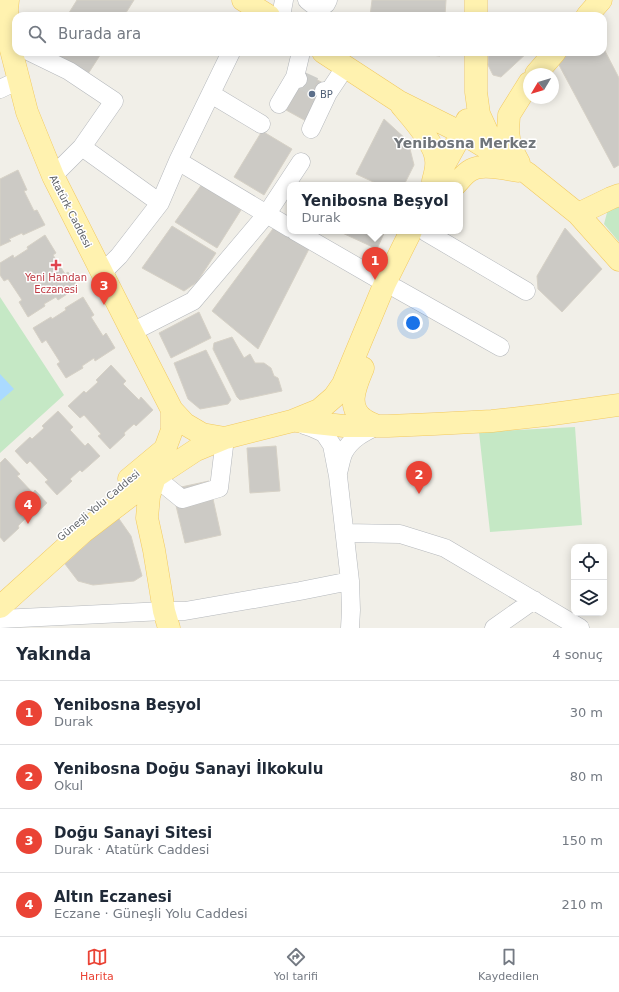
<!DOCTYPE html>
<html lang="tr">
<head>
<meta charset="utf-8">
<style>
  :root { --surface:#fff; --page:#f2f2f3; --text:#1f2937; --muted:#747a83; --line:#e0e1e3; --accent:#ea4335 }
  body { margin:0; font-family:"DejaVu Sans",sans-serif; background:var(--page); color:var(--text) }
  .controls { position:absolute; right:12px; bottom:12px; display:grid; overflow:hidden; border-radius:8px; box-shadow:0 2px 10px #0003 }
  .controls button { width:36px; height:36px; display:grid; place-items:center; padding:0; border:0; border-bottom:1px solid var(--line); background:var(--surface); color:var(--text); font:20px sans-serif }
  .compass { position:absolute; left:523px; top:68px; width:36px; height:36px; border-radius:50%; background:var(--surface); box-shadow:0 2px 10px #0003; rotate:232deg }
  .you { position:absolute; left:413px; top:323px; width:14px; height:14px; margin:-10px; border:3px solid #fff; border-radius:50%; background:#1a73e8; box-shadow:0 0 0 6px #1a73e833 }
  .badge { display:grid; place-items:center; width:26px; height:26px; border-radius:50%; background:var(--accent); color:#fff; font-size:13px; font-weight:700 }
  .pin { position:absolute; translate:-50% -33px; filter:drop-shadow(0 1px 2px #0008) }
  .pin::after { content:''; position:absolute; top:21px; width:14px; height:12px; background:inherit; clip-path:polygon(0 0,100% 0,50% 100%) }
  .popup { position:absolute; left:287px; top:182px; width:176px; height:52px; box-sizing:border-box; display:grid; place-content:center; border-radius:8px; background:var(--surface); filter:drop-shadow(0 1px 3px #0005); font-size:13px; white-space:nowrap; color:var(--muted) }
  .popup b { font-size:15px; color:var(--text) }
  .popup::after { content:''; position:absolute; left:50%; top:100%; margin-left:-8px; border:8px solid transparent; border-top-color:var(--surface) }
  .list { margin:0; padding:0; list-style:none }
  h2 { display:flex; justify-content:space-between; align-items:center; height:52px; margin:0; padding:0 16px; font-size:17px }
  h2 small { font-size:13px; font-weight:400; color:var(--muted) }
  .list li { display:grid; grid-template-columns:26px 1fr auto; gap:12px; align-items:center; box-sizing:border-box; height:64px; padding:0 16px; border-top:1px solid var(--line) }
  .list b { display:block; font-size:15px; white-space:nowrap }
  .list p { margin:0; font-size:13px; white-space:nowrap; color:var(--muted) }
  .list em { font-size:13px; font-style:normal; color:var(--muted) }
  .icon { flex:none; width:22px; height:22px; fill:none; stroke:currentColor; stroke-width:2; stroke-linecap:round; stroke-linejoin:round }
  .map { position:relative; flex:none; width:619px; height:628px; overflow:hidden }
  .search { position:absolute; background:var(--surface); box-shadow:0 2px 10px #0003; left:12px; right:12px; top:12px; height:44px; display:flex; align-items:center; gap:10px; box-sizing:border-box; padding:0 14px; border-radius:12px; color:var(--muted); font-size:15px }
  .sheet { height:308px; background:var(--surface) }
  nav { display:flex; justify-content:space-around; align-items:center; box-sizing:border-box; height:56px; border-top:1px solid var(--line); background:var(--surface); font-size:11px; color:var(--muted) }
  nav a { display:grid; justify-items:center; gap:2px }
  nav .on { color:var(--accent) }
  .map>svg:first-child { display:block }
  .green { fill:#c5e8c5 }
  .water { fill:#aadaff }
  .building { fill:#cccac5; stroke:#d6d1c6 }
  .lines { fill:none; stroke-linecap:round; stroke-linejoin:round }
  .minor-tunnel { stroke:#ccccc8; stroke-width:18; stroke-dasharray:18 9; stroke-linecap:butt }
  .minor-casing { stroke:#b5b8bc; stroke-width:19 }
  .major-casing { stroke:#f2c960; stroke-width:23 }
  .minor { stroke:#fff; stroke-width:18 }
  .major { stroke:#fff2af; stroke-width:22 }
  .service-dot { fill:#5c6f8a; stroke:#fff; stroke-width:1.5 }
  .health-dot { fill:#e0444e; stroke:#fff; stroke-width:1.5 }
  .labels { text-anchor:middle; stroke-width:3; stroke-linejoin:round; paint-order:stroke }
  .service-label { font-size:10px; fill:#4e5e75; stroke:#fff; text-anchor:start }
  .street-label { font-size:10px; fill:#5f6368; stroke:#fff }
  .health-label { font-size:10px; fill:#be3a42; stroke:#fff }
  .district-label { font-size:14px; font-weight:bold; fill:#70757a; stroke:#fff }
</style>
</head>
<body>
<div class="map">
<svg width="619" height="628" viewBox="0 0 619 628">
  <rect width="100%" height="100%" fill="#f1efe8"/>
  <path class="green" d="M619 206V242L604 224 608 209Z
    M0 297 64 395 0 453Z
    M575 427 582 525 490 532 479 432Z"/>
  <path class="water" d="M0 374 14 389 0 401Z"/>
  <path class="building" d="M77 0H134L124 16H67Z
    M372 0H446L445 16H370Z
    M603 47 619 78V165L614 168 559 65V58L566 52H603Z
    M52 52H102L88 74Z
    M404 52H441L440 56Z
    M489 52H528L501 77 493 75 488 65Z
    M302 72 327 85 306 121 286 110 292 100Z
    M384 119 408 141 414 165 404 185H380L356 174Z
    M262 131 292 149 264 195 234 177Z
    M18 170 27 190 24 191 34 211 37 210 45 225 23 235 22 233 9 239 11 241 0 246V179Z
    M202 184 241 210 217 248 175 222Z
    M172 226 216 253 197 282 184 291 142 268Z
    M275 226 309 249 258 349 212 311Z
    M565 228 602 269 562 312 538 289 537 276Z
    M338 231H385L377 249Z
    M45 235 56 253 53 255 65 274 68 272 78 287 58 300 56 297 44 304 45 306 28 317 19 302 22 300 8 279 4 281 0 275V263L13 255 14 258 28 249 27 247Z
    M83 297 94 315 91 317 103 336 106 333 115 348 95 361 94 358 82 366 83 368 66 378 57 364 60 362 46 340 42 343 33 328 51 317 52 319 66 310 65 308Z
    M199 312 211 338 171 358 159 333Z
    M232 337 244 358 250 354 255 363H264L271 368 274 376 278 378 282 391 240 400 237 397 213 349 214 343Z
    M206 350 231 400 228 404 200 409 188 399 174 363Z
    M111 365 126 381 123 384 139 400 141 397 153 410 136 426 134 424 124 433 125 435 110 449 98 436 101 434 84 415 80 418 68 406 84 391 86 393 98 382 96 380Z
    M58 411 73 427 70 430 85 446 88 443 100 456 82 472 80 470 70 479 72 481 57 495 45 482 48 480 30 461 27 464 15 451 30 437 32 439 44 428 42 426Z
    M276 446 280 491 250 493 247 448Z
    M5 458 20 474 17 476 33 493 35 490 47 503 30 519 28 516 18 526 19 528 4 542 0 537V463Z
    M209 481 221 535 185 543 172 489Z
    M117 516 131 536 142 576 134 581 93 585 78 581 65 564Z"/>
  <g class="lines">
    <path class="minor-tunnel" d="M298 79 324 91"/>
    <defs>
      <path id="minor" d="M307 0 312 4 322 6 326 4 328 0
        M281 16 284 0
        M30 52 69 71 114 101 82 147
        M298 79 295 77 301 52
        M0 89 19 80
        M324 91 328 93 346 66
        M211 94 261 124
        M279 104 295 77
        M311 129 328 93
        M178 161 290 228
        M53 176 82 147 160 203
        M295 231 385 283
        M426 232 526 291
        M102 273 119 256 160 203 178 161 231 52
        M397 289 500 347
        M132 332 193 301 266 215 301 162
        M304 425 313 428 324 433 332 445 338 476 350 581 351 610 350 628
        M338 473C340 466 341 458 344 452 351 439 364 432 377 426
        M155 477 182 499 219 488 225 438
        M345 533 400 534 445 548 580 628
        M0 619 164 611H185L300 591 350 581
        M494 628 534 600"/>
      <path id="major" d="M8 0 7 9 9 42 27 112 53 176 132 332 172 410 185 424 202 434 225 438
        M243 0 269 16
        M476 0V16
        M587 16 601 0
        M323 52 398 101 462 133 527 173 578 214 619 260
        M476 52V92L479 114 490 138 505 154
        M536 74 555 52
        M401 105C412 118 435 143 436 160 437 167 435 174 433 181
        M519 163 510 146 508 131 509 115 529 83
        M433 185 462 133 467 120
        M455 185C460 180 465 173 471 170 483 163 505 169 518 171
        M578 214 611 198 619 195
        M363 368C356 385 345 408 365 420 369 423 373 424 377 426
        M297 421 344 426H388L434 424 492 421 546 415 619 405
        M155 477 149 496 147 518 154 550 164 611 169 628
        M129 479 165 449 172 430V410
        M0 607 83 532 155 477 196 450 225 438 292 421 319 410 334 397 343 384 385 283 411 231"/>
    </defs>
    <use href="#minor" class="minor-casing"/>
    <use href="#major" class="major-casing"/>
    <use href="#minor" class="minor"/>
    <use href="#major" class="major"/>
  </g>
  <circle class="service-dot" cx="312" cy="94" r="4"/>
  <path class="health-dot" d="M54 259h4v4h4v4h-4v4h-4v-4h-4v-4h4z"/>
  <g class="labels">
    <g class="service-label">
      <text x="320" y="98">BP</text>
    </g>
    <g class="street-label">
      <text transform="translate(71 211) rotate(63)" y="4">Atatürk Caddesi</text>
      <text transform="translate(98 505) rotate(-40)" y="4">Güneşli Yolu Caddesi</text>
    </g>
    <g class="health-label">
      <text x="56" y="281">Yeni Handan<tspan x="56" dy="12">Eczanesi</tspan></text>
    </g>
    <g class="district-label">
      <text x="465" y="148">Yenibosna Merkez</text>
    </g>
  </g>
</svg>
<div class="controls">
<button><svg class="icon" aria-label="locate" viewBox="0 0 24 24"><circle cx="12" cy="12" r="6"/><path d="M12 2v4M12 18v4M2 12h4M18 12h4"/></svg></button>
<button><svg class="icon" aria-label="layers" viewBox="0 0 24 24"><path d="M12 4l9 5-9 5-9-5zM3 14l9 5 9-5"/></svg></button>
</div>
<svg class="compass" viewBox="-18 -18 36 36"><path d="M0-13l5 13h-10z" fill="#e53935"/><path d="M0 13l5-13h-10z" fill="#747a83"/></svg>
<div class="you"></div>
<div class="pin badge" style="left:375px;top:280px">1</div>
<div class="popup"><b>Yenibosna Beşyol</b>Durak</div>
<div class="pin badge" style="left:419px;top:494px">2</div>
<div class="pin badge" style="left:104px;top:305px">3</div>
<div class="pin badge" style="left:28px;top:524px">4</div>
<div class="search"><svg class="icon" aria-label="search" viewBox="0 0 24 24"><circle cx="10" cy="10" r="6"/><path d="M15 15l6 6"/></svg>Burada ara</div>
</div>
<section class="sheet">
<h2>Yakında<small>4 sonuç</small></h2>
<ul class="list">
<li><span class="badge">1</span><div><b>Yenibosna Beşyol</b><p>Durak</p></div><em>30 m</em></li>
<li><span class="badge">2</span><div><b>Yenibosna Doğu Sanayi İlkokulu</b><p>Okul</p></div><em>80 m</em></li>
<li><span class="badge">3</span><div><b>Doğu Sanayi Sitesi</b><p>Durak · Atatürk Caddesi</p></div><em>150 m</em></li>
<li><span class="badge">4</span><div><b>Altın Eczanesi</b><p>Eczane · Güneşli Yolu Caddesi</p></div><em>210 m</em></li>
</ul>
</section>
<nav>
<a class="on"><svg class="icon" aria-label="map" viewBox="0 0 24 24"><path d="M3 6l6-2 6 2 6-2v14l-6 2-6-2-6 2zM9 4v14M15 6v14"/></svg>Harita</a>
<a><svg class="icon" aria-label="directions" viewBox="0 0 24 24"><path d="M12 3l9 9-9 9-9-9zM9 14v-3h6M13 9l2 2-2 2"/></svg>Yol tarifi</a>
<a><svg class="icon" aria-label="saved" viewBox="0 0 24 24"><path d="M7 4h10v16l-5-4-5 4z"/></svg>Kaydedilen</a>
</nav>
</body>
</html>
